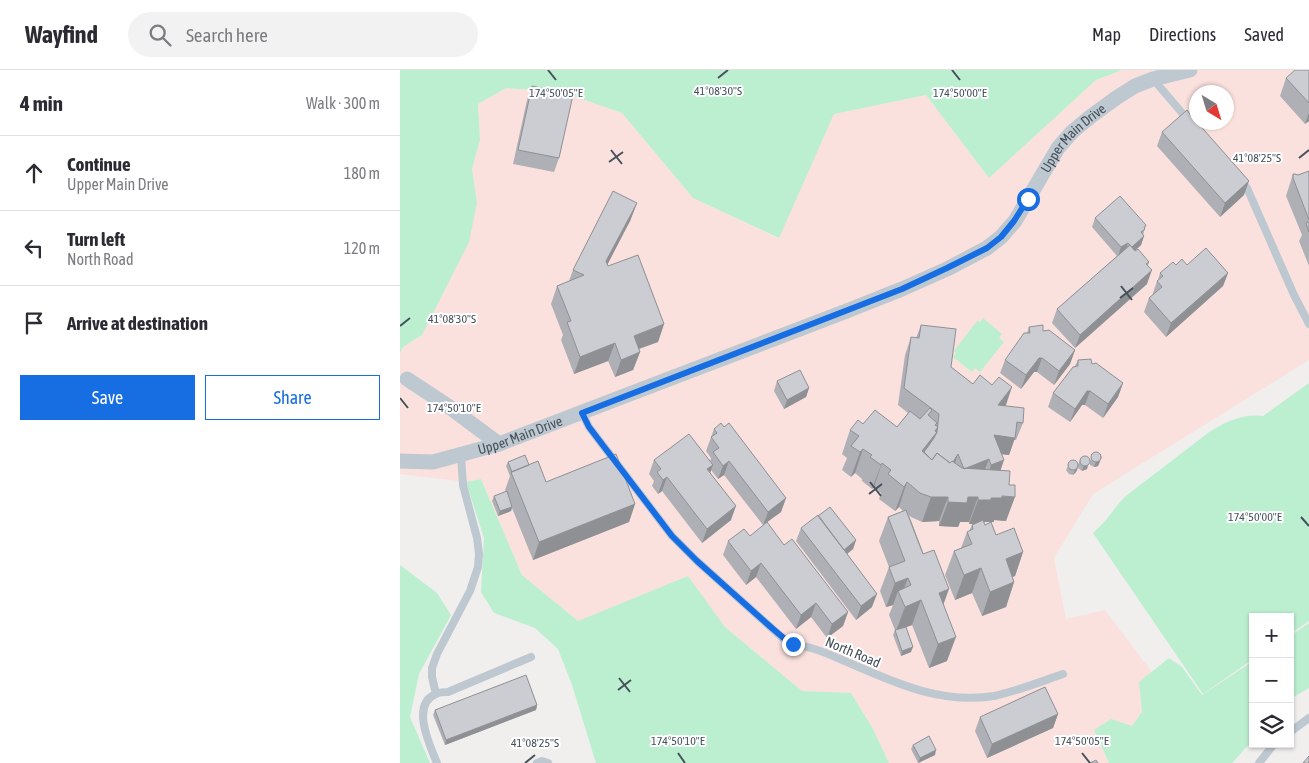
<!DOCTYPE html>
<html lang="en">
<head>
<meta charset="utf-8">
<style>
  :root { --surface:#fff; --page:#f2f2f3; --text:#2b2b33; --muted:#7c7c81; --line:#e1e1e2; --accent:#176de2 }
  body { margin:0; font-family:"Asap Condensed",sans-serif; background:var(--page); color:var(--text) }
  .controls { position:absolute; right:15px; bottom:15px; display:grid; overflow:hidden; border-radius:0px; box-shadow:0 1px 4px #0004 }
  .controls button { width:45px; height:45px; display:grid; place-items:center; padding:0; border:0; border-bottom:1px solid var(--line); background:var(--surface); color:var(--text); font:25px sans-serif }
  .compass { position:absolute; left:789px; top:15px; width:45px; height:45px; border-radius:50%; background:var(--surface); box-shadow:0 1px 4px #0004; rotate:142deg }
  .stop { position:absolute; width:15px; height:15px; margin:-11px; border:4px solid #176de2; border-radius:50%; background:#fff }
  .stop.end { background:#176de2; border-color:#fff; box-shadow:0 1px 5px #0008 }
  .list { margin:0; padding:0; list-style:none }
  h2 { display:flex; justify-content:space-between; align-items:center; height:65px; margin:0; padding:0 20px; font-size:21px }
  h2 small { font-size:16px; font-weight:400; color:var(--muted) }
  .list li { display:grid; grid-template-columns:32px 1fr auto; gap:15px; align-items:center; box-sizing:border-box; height:75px; padding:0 20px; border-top:1px solid var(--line) }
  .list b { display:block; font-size:19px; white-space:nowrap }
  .list p { margin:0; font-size:16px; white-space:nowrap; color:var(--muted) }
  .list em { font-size:16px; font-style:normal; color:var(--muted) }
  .actions { display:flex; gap:10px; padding:15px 20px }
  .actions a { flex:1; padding:11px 0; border:1px solid var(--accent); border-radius:0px; text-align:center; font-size:18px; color:var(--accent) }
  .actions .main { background:var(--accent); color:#fff }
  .icon { flex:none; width:28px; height:28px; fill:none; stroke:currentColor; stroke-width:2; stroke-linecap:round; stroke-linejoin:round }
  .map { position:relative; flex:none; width:909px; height:693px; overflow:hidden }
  header { display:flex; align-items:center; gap:30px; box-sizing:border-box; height:70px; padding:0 25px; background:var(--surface); border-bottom:1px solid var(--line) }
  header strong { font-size:24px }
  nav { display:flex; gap:28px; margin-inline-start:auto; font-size:18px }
  .search { width:350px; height:45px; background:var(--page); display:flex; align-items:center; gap:12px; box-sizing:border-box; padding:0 18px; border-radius:28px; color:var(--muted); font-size:19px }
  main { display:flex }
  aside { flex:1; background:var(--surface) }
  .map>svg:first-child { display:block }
  .medical { fill:#fbe1de; fill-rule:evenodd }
  .green { fill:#bbefd0 }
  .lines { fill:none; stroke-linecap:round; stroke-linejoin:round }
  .lane { stroke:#bec8d0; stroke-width:8 }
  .street { stroke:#bec8d0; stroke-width:15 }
  .wall { fill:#afb0b5; fill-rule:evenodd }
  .shaded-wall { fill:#8e9094 }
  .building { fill:#cbcdd3; stroke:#8e9094 }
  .route { stroke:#176de2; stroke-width:6 }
  .ticks { fill:none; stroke:#46515c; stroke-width:2 }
  .labels { text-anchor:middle; stroke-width:4; stroke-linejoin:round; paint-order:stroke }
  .street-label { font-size:14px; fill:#46515c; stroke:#fff }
  .ticks-label { font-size:12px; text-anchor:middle; fill:#46515c; stroke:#fff; stroke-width:4; stroke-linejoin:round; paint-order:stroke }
</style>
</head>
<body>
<header>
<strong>Wayfind</strong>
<div class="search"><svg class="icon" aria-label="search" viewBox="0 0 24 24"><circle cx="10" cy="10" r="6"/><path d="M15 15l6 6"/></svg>Search here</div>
<nav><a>Map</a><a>Directions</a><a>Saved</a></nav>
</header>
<main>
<aside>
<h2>4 min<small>Walk · 300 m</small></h2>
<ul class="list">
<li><svg class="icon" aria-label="ahead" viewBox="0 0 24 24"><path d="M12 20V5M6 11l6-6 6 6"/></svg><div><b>Continue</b><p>Upper Main Drive</p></div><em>180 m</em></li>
<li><svg class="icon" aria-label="left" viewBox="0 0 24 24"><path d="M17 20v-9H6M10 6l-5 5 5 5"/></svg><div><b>Turn left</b><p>North Road</p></div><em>120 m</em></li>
<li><svg class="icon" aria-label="arrive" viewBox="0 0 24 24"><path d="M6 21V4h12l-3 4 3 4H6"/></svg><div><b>Arrive at destination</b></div></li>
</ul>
<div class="actions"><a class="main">Save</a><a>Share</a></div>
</aside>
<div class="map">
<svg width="909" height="693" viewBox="0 0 909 693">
  <rect width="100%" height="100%" fill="#f1eeee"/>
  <path class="medical" d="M722 0H909V290L693 424 654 488 666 549 705 540 752 602 739 612 742 642 732 656 694 660 709 693H489L473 659 451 623 402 621 325 557 288 506 178 551 122 505 81 409 66 412 0 404V283L3 277 22 265 77 133 72 99 80 70 78 34 106 18 162 22 222 43 293 128 378 168 434 44 526 25 589 108 696 10ZM796 22H826V52H796Z"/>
  <path class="green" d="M0 0H722L696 10 589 108 526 25 434 44 379 168 293 128 222 43 162 22 106 18 78 34 80 70 72 99 77 133 69 172 22 265 3 277 0 283Z
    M583 248 602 264 599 268 604 272 580 302 575 298 572 302 553 287 556 283 554 281 577 251 580 252Z
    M909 313V551L890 564V547H853V589L803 624 693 463 706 450 720 432 727 425 808 363C824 352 844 343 863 346Z
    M81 409 122 505 178 551 288 506 325 557 402 621 451 623 473 659 489 693H196L172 615 158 579 135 558 94 543 81 522 84 468 66 412Z
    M0 495 37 523 51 545 19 604 10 647 30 693H0Z
    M909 553V618L890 629V566Z
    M769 588 782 597 802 625 853 591V670L832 693H709L694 660 711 649 732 656 742 642 739 612Z"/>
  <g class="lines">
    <path class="lane" d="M753 9 789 51
      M841 111 847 118 894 225 909 254
      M182 343 189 357 272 466 297 491 386 571C394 575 403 576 411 578 421 581 431 585 440 589 490 610 537 635 594 626 617 621 640 612 663 604
      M36 624 32 607V598L37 584 70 521 78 497 79 484 77 468 63 415 61 385
      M890 662 909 648
      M37 693C30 676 10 634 36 624 39 622 44 622 48 622L131 587
      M137 693 142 691 148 693
      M859 693 874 674"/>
    <g class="street">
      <path d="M7 309 48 336 99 374"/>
      <path id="s1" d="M0 391 33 392 99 374 444 242 502 219 547 199 587 178 601 167 615 151 658 78 672 62 690 47 716 28 735 16 753 9 790 0"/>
    </g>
  </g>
  <path class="wall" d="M909 0V51L905 54 880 26 886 8Z
    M132 16 159 88 154 102 113 94 127 30Z
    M762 62 844 125 820 147 757 76Z
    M909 101V196L899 171 902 165 886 126 893 104 898 105Z
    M237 133 230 151 207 194 208 196 264 254 258 272 239 279 240 282 233 300 215 307 208 291 174 304 161 270 163 265 151 234 157 216 169 211 173 200Z
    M695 148 746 155 743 165 744 166 741 175 735 181 749 192 748 196 747 214 675 278 652 253 657 239 717 186 692 157Z
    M776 195 828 203 823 216 766 267 744 242 749 228 752 226 757 211 758 210 760 203Z
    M521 255 551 297 573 314 606 335 605 336 623 353 616 370H614L609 385 602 384 600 400 606 451 594 450V452H591L596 465 623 482 615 506 612 507 614 512 606 537 582 546 572 523 555 530 545 505 554 481 561 478 567 462 569 461 572 455 573 454H569V452H560L558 457 539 456V451L522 452 511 447 509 445 543 535 547 591 529 598 512 555 506 557 511 582 501 586 493 565 495 560 489 545 493 535 486 537 480 521 489 497 479 471 488 447 503 441 499 437 495 441 479 429 481 423 474 417 472 419 462 411V409L455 403 451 407 442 400 447 388 442 384 450 360 463 354 497 357 508 343 498 335 505 285 511 267 516 268ZM584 452H591L585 455Z
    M629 257 643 261 675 280 670 294 654 315 637 302H634L621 319 600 303 605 290 627 263Z
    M678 290 692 294 723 313 718 327 703 348 685 335H682L670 352 648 337 653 323 675 296Z
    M377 311 409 318 406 327 384 339 374 321Z
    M314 359 386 428 381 442 363 455 324 405 318 409 311 400 310 402 331 450 302 473 262 421 258 424 252 416 254 411 249 404 254 390 310 392 311 388 306 381Z
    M693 383 702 387 698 396 694 397 690 395V392Z
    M681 387 690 390 687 399 682 401 678 398V397L676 402 673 405 669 404 666 400 670 392 678 395Z
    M108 392 129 395 146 412 235 434 229 452 133 490 112 438 111 441 98 446 92 431 94 426 106 422 105 420 110 406 106 396Z
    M401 458 456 470 453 479 447 484 472 537 456 550 396 471Z
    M350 466 384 475 448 542 443 556 427 568 411 547 396 559 356 507 346 515 323 485 328 471Z
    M137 635 136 640 45 675 33 645 35 640Z
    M658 644 653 658 587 688 575 661 580 647Z
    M513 675 535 685 518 693 511 679Z"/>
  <path class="shaded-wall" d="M909 43V51L905 54Z
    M849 111 844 125 820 147 825 133Z
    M237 133 230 151 200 209 206 191Z
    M744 166 741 175 728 187 732 177Z
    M728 173 725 183 718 187 721 177Z
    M752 200 747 214 675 278 680 265Z
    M828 203 823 216 766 267 771 253Z
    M264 254 258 272 227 283 234 266Z
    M215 273 208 291 174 304 180 287Z
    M675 280 670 294 654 315 659 301Z
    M240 282 233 300 215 307 221 290Z
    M639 288H642L637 302H634L621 319 626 305Z
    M723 313 718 327 703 348 708 334Z
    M612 317 606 335 592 353 598 335Z
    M409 318 406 327 384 339 387 330Z
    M687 321H690L685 335H682L670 352 675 339Z
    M537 353 531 369 538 357 528 386 522 381Z
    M594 365 615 368 609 385 588 383Z
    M463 379 455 403 451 407 460 382Z
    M558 384 552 402 547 400Z
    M589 389 582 407 564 399Z
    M604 390 598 408 585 413 591 395Z
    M329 391 324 405 318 409 323 396Z
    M700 391 698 396 694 397 696 392Z
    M482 393 474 417 472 419 481 395Z
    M688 394 687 399 682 401 684 396Z
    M313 395 308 409 307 399Z
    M678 398 676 402 673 405 675 400Z
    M267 407 262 421 258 424 263 410Z
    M507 412 499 437 495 441 504 417Z
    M602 426 615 427 606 451 594 450V452H583L582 454H569L578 430Z
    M531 427H548L539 451 522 452Z
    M568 427H578L569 452H560L558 457 539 456 548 432Z
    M386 428 381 442 363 455 368 442Z
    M235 434 229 452 133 490 139 472Z
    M336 436 331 450 302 473 307 459Z
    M112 437 111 441 98 446 100 441Z
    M456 470 453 479 438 491 442 481Z
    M623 482 615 506 597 513 606 489Z
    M361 493 356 507 346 515 351 501Z
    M581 498 572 523 555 530 564 505Z
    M508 508 501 527 498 521 493 535 486 537 495 513Z
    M614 512 606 537 582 546 590 522Z
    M549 519 540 544 539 523Z
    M477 524 472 537 456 550 461 536Z
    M521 530 512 555 496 561 505 537Z
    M416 533 411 547 396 559 401 545Z
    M448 542 443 556 427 568 432 554Z
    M556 567 547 591 529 598 538 574Z
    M513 577 511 582 501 586 502 581Z
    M137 635 136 640 45 675 46 670Z
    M658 644 653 658 587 688 592 674Z
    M536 680 535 685 518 693 520 688Z"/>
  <path class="building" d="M895 0H909V33L886 8Z
    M132 16 173 25 159 88 118 80Z
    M787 40 796 52H797L849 111 825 133 762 62Z
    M909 101V150L893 108V104H895L898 105Z
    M213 121 237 133 206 191 208 196 238 185 264 254 234 266 240 282 221 290 215 273 180 287 167 252 171 251 157 216 184 205 173 200Z
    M720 126 746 155 744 158 745 159 741 162 744 166 732 177 728 173 721 177 695 148Z
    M909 152V162L906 153Z
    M730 175 735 181 738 179 749 192 746 194 752 200 680 265 657 239Z
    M806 178 828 203 771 253 749 228 762 217 757 211 763 206 760 203 773 192 776 195 782 189 787 195Z
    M521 255 556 259 551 297 573 314 580 305 592 315 599 307 612 317 598 335 624 338 623 353 617 352 615 368 594 365 604 390 591 395 589 389 564 399 558 384 553 392 552 391 550 393 537 383 532 390 524 382 534 368 537 362 539 344 504 318 511 267 519 268Z
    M643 255V261L649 260 675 280 659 301 642 288H639L626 305 605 290 624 263H630L629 257Z
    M691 289 692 294 696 293 723 313 708 334 690 321H687L675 339 653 323 673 297 678 296V290Z
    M400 300 409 318 387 330 377 311Z
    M530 338 532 340 528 345 537 353 535 355 538 357 535 361 537 362 522 381 532 390 537 383 550 393 552 391 562 398 610 401 609 415H615V427L602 426V428H591V430H578V427H568L567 433 548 432V427H531L520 423 507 412 504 417 488 404 491 400 482 393 481 395 470 387 472 385 463 379 460 382 451 376 459 366 450 360 458 350 463 354 475 340 497 357 510 341 520 349Z
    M321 353 324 357 329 353 386 428 368 442 329 391 323 396 313 382 319 378 311 367 317 363 314 359Z
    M289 364 313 395 307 399 336 436 307 459 267 407 263 410 257 402 261 399 254 390Z
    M691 387a5 5 0 1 1 10 0a5 5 0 1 1-10 0Z
    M216 384 235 434 139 472 111 402 138 391 146 412Z
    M125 385 129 395 112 402 108 392Z
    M680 391a5 5 0 1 1 10 0a5 5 0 1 1-10 0Z
    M668 395a5 5 0 1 1 10 0a5 5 0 1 1-10 0Z
    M107 421 112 437 100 441 94 426Z
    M430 437 456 470 444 480 418 446Z
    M506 440 523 484 534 480 549 519 539 523 556 567 538 574 521 530 505 537 498 521 511 515 508 508 495 513 489 497 505 491 488 447Z
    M418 445 477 524 461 536 401 458Z
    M583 450 585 455 591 452 596 465 614 458 623 482 606 489 614 512 590 522 581 498 564 505 554 481 572 474 567 462 573 459 572 455Z
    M367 452 384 475 392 469 448 542 432 554 416 533 401 545 361 493 351 501 328 471 344 459 350 466Z
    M506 557 513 577 502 581 495 560Z
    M126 605 137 635 46 670 35 640Z
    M645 617 658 644 592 674 580 647Z
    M529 666 536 680 520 688 513 675Z
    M909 686V693H903Z
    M696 690 698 693H690Z"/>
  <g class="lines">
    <path class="route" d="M393 574 386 570 373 559 297 491 272 466 189 357 182 343 502 219 547 198 587 178 601 167 614 151 628 129"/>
  </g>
  <path class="ticks" d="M148 0 156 10M552 0 560 10M318 8 328 0M211 80 222 94M899 88 909 80M209 92 223 82M721 216 732 230M720 228 733 218M0 256 10 248M0 328 8 338M470 412 481 426M469 424 482 414M901 447 909 456M219 608 230 622M218 620 231 610M278 683 285 693M682 683 690 693M125 693 135 685"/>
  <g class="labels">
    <g class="street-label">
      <text dy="5" stroke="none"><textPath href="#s1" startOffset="769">Upper Main Drive</textPath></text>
      <text dy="5" stroke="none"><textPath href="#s1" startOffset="124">Upper Main Drive</textPath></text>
      <text transform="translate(453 582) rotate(23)" y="5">North Road</text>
    </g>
  </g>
  <g class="ticks-label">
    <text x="318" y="25">41°08'30"S</text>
    <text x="156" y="27">174°50'05"E</text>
    <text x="560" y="27">174°50'00"E</text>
    <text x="857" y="92">41°08'25"S</text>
    <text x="52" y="253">41°08'30"S</text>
    <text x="54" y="342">174°50'10"E</text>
    <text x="855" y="451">174°50'00"E</text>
    <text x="278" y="675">174°50'10"E</text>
    <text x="682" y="675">174°50'05"E</text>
    <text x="135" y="677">41°08'25"S</text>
  </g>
</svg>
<div class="controls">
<button>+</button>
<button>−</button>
<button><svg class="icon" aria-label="layers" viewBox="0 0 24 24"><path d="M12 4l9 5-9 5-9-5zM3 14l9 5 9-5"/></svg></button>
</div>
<svg class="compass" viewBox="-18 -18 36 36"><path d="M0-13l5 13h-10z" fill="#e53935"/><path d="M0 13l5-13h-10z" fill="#7c7c81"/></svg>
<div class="stop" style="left:628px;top:129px"></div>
<div class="stop end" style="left:393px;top:574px"></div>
</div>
</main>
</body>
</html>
